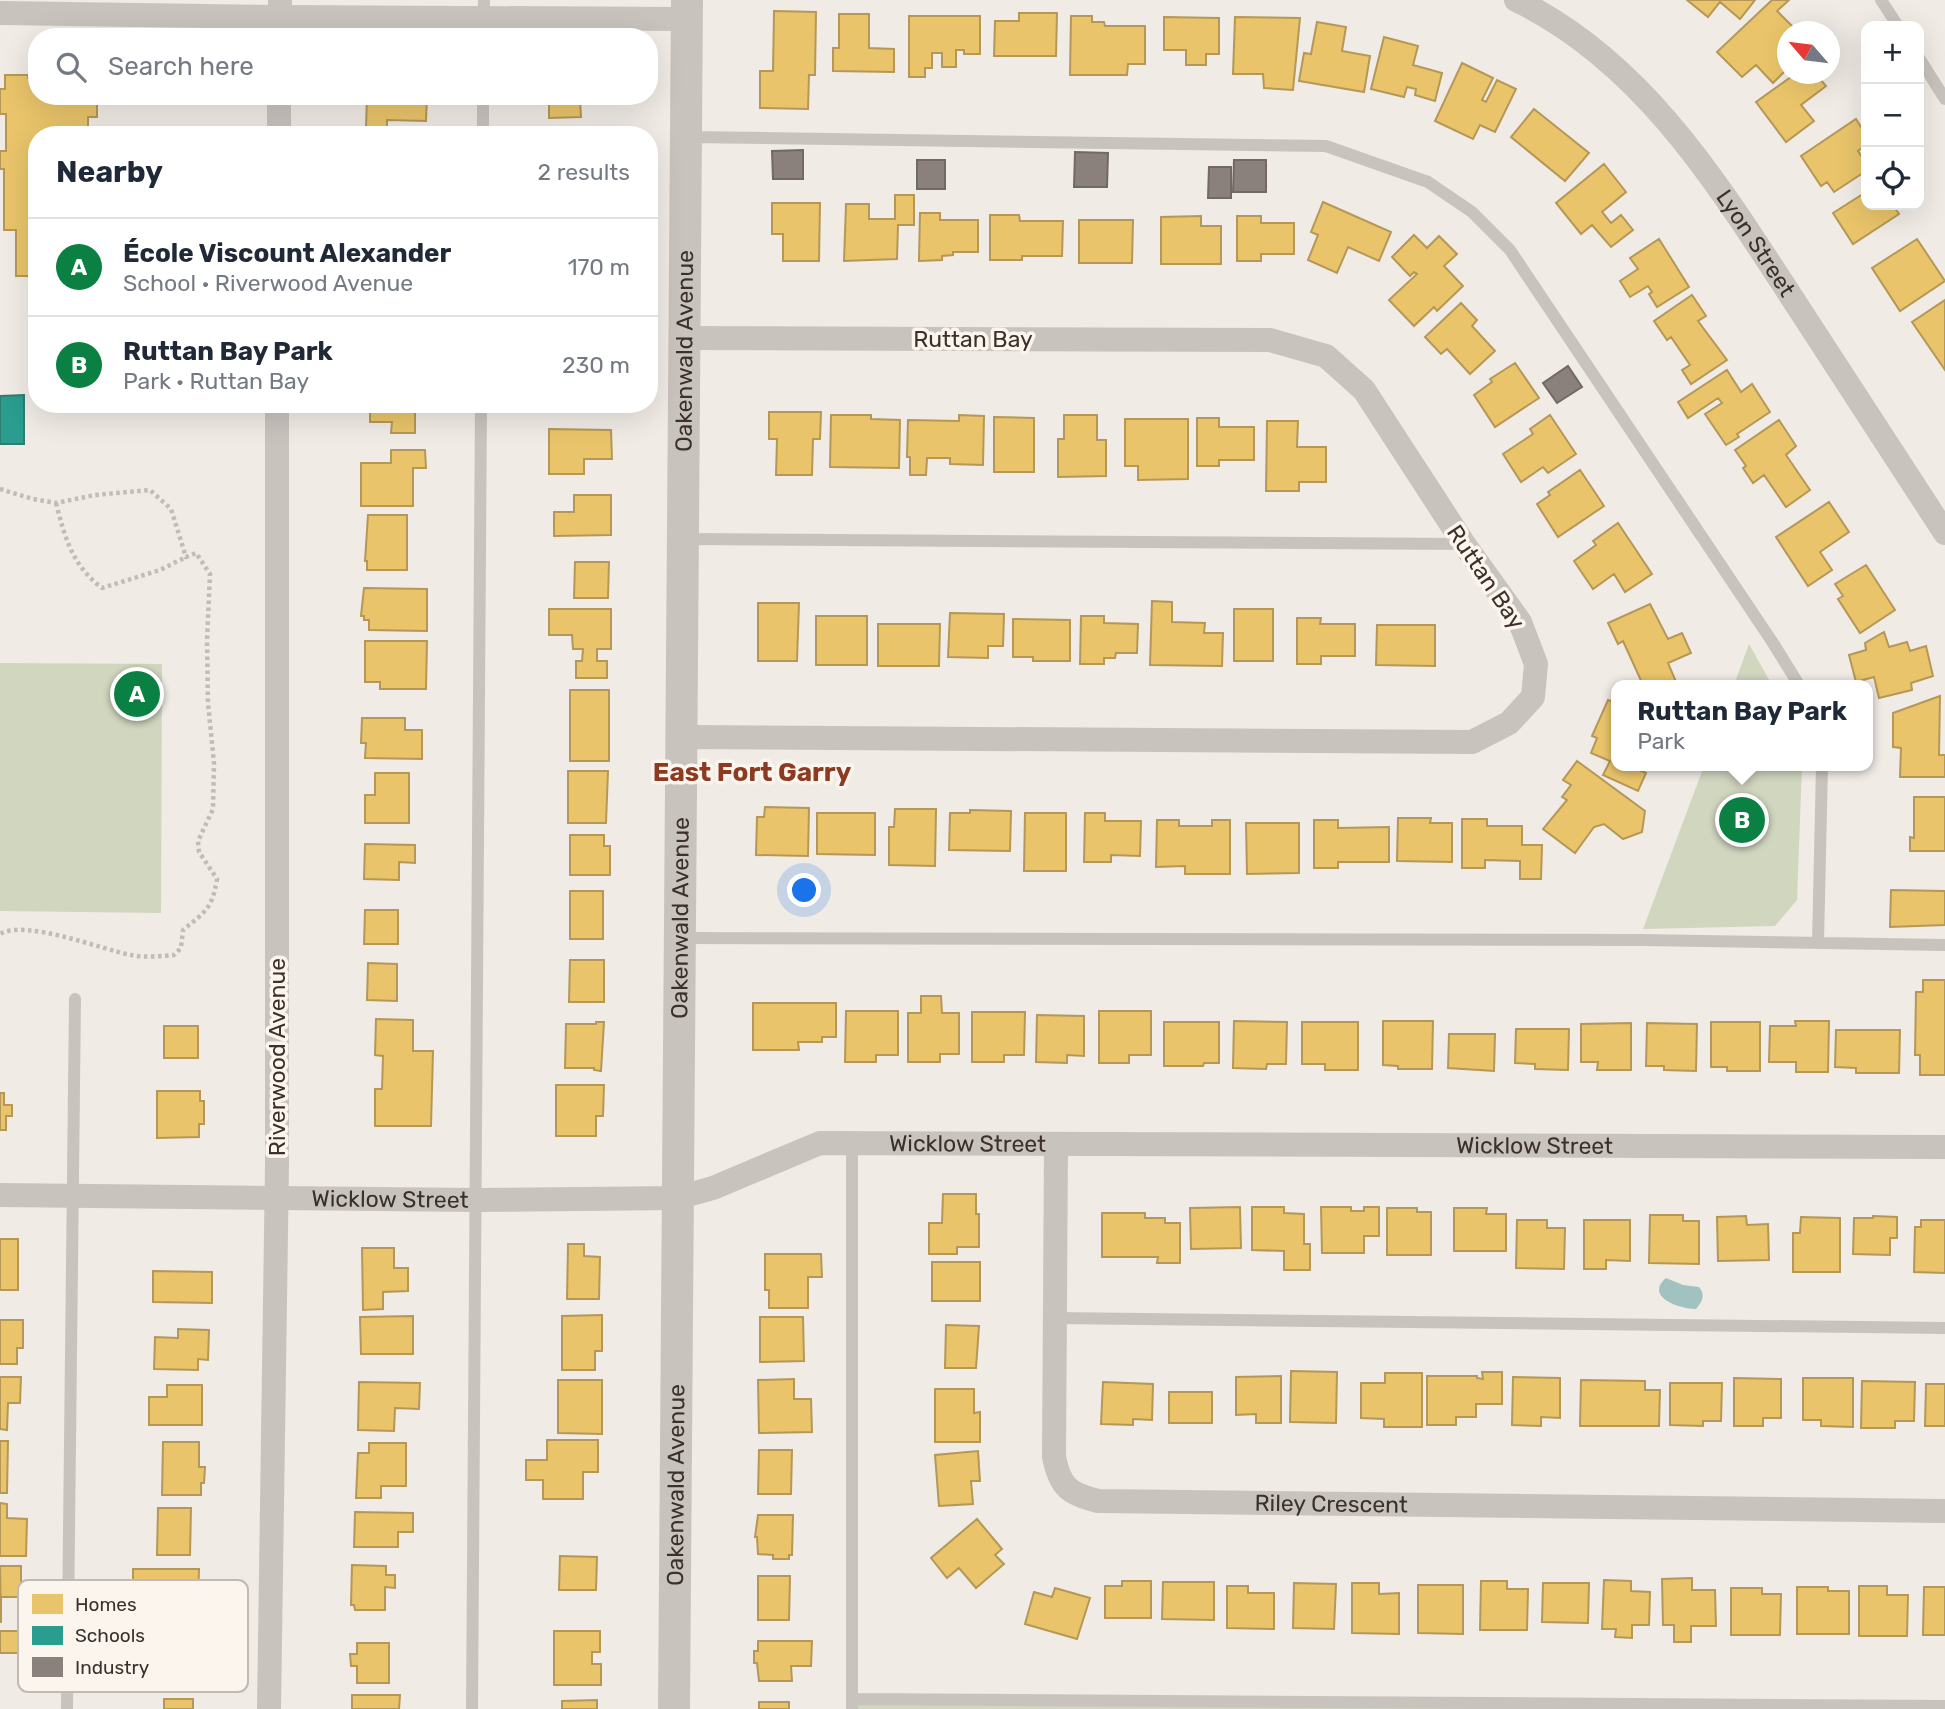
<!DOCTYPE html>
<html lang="en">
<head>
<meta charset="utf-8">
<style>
  :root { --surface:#fff; --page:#f2f2f3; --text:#1f2937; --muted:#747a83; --line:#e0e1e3; --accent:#0b8043 }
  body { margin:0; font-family:Rubik,sans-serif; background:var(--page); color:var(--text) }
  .controls { position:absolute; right:21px; top:21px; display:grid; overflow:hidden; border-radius:14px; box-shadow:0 7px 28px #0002 }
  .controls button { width:63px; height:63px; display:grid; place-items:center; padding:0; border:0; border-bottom:2px solid var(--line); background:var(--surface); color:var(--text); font:35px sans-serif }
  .compass { position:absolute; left:1777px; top:21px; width:63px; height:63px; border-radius:50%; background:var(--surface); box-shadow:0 7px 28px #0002; rotate:298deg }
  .you { position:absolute; left:805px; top:891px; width:24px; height:24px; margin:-18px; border:5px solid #fff; border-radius:50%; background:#1a73e8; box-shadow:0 0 0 10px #1a73e833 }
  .badge { display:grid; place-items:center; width:46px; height:46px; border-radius:50%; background:var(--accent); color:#fff; font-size:23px; font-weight:700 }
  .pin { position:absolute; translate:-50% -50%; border:4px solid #fff; box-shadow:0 2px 7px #0006 }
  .popup { position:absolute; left:1611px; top:680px; width:262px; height:91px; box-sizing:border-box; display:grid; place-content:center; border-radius:14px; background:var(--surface); filter:drop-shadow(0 2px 5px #0005); font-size:23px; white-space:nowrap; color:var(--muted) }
  .popup b { font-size:26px; color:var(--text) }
  .popup::after { content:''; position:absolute; left:50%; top:100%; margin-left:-14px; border:14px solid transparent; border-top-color:var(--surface) }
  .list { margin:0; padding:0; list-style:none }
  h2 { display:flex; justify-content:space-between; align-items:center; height:91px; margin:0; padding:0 28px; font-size:30px }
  h2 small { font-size:23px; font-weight:400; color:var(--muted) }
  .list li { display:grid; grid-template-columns:46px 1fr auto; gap:21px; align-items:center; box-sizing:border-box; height:98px; padding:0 28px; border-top:2px solid var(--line) }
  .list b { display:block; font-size:26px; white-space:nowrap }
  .list p { margin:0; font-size:23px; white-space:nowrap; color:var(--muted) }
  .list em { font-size:23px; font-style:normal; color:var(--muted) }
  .icon { flex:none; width:38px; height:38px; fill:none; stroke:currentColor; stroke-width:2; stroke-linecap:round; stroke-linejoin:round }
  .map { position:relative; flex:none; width:1945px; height:1709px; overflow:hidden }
  .search { position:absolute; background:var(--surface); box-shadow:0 7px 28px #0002; left:28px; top:28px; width:630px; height:77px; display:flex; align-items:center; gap:18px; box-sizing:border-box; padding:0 24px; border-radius:28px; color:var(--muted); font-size:26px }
  .panel { position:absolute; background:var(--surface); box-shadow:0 7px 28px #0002; left:28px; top:126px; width:630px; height:287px; border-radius:28px }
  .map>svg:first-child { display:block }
  .green { fill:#d1d6bf }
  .water { fill:#a1c2c1 }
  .homes { fill:#e9c46a; stroke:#b59857; stroke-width:2 }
  .schools { fill:#2a9d8f; stroke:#2f7c71; stroke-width:2 }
  .industry { fill:#8a817c; stroke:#726964; stroke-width:2 }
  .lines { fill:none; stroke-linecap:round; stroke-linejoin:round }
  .path { stroke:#c2bbb6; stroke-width:4.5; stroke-dasharray:3.5 3.5; stroke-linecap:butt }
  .service { stroke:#c9c3be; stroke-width:12 }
  .minor { stroke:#c9c3be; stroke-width:24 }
  .tertiary { stroke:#c9c3be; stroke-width:32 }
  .labels { text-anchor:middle; stroke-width:7; stroke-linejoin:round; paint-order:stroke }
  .street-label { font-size:23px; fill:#3b302b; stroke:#fbf5ee }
  .quarter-label { font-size:26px; font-weight:bold; fill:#8c3b22; stroke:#fbf5ee }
  .key { fill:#fbf5ee; stroke:#c1bab4; stroke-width:2 }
  .key-label { font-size:19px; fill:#3b302b }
</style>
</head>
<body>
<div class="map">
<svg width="1945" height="1709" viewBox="0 0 1945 1709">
  <rect width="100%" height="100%" fill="#f0ebe5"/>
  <path class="green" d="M1749 644 1772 685H1734Z
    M0 663 162 664 161 913 0 911Z
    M1704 766H1802L1797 900 1775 926 1643 929Z
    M852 1699 1822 1709H852Z"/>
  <path class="water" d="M1666 1278 1683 1285 1699 1287C1706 1295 1702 1302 1696 1309 1680 1309 1644 1297 1666 1278Z"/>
  <path class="homes" d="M1687 0H1755L1740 19 1720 2 1708 17Z
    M1772 0H1789L1777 11 1793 27 1784 35 1787 39 1783 43 1787 48V69L1773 83 1756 65 1742 77 1717 52Z
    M774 11 816 12 815 75H809L808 109 760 108V71H773Z
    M1019 13H1057L1056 56H994L995 21H1019Z
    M839 14H869V48L894 49V72L833 71V48H839Z
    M909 16H980V54H964V50H956V67H942V53H932V68H925V77H909Z
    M1071 16H1092V22H1104L1105 26H1145V64H1128L1127 75H1070Z
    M1164 17 1219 18V54H1206V65H1186V50H1164Z
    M1235 17 1300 18 1293 90 1264 88 1263 74H1233Z
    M1317 22 1346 27 1342 51 1370 56 1364 92 1299 81 1304 53 1311 54Z
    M1384 37 1418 46 1413 65 1442 73 1435 101 1415 95 1416 89 1407 87 1404 97 1371 89Z
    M1462 63 1493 78 1482 100 1486 102 1497 80 1516 89 1495 132 1480 125 1473 139 1435 121Z
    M1795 74H1816L1826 86 1801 105 1814 121 1786 142 1756 102Z
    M5 75H28V78H37V96H97V117H88V135H37V276H16V230H4V169H0V151H6V114H0V89H5Z
    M427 96 426 121 387 120V127H366L367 97Z
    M549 96H595V100H580L581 117 549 118Z
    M1534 109 1589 153 1565 181 1511 137Z
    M1856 119 1866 135V145L1858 151 1866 163V171L1834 192 1827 182 1821 186 1801 156Z
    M1604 164 1626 192 1602 212 1611 223 1621 215 1633 230 1611 247 1592 225 1581 234 1556 203Z
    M1866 192V205H1893L1899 214 1853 244 1833 213Z
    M895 195H914V225H898L897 259 844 261 846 204H869V219H895Z
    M1323 202 1391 232 1379 261 1348 247 1337 273 1308 260 1318 235 1311 232Z
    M772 203H820L819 261H783V234H772Z
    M920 213H940V220H978V252H953V255L942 256V260L919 261Z
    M990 215H1019L1020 221H1063L1062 256H1022V260H990Z
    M1201 216V226H1221V264H1161V217Z
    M1237 216H1261V223H1294V254H1261V261H1237Z
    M1079 220H1133L1132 263H1079Z
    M1414 235 1427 248 1439 236 1457 254 1444 266 1463 286 1437 311 1434 307 1414 326 1389 300 1417 274 1414 272 1410 276 1392 257Z
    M1659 239 1689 287 1657 307 1649 294 1652 292 1648 286 1630 297 1620 281 1638 269 1630 258Z
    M1917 239 1945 281 1900 311 1872 268Z
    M1692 295 1706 316 1698 321 1727 360 1691 384 1682 370 1690 365 1671 337 1667 340 1654 321Z
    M1945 300V370L1912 322Z
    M1461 303 1477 320 1472 326 1495 351 1470 374 1447 349 1441 354 1425 337Z
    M1515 363 1539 398 1495 427 1474 395 1492 382 1490 379Z
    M1727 370 1741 392 1752 384 1770 412 1737 434 1739 437 1726 445 1705 414 1722 403 1718 398 1688 418 1678 402Z
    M370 404H415V433H391L392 422H370Z
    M567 404H606V408H567Z
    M769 412H821L820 439H813L812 475H776L777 439H769Z
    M831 415H871V419L900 420 899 468 830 467Z
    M959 415 984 416 983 465 950 464V458H927L926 475H910V457H907L908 420 959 421Z
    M1064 415H1097V440H1106V476L1058 477V439H1064Z
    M1550 415 1576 454 1548 473 1543 467 1521 482 1503 454 1533 434 1530 429Z
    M994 417 1034 418V472H994Z
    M1197 418H1219V427H1254V460H1219V466H1197Z
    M1125 419H1188V479L1138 480V466H1125Z
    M1779 420 1796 446 1786 455 1810 490 1786 507 1764 475 1753 483 1743 468 1746 466 1735 450Z
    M1267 421H1298L1297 447H1326V482H1299V491H1266Z
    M549 429 611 430 612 459H584V474H549Z
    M391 450H425L426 468H413V506H361V463H391Z
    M1580 470 1604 506 1558 537 1537 504 1550 495 1548 492Z
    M574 495H611V535L554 536V512H574Z
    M1829 502 1849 532 1820 552 1832 570 1808 586 1776 537Z
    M368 515H407V570H367V561H365Z
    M1618 523 1652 574 1625 592 1614 574 1593 589 1574 561 1596 545 1593 541Z
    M575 562H609L608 598H574Z
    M1866 565 1895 610 1860 633 1838 599 1843 596 1835 584Z
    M364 588 427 589V631L369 630V620H364V616H361Z
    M1152 601 1172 602V622L1205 623 1204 633H1223L1222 666 1150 665Z
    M758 603H799L797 661H758Z
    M1650 604 1668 639 1682 633 1691 653 1668 663 1677 684 1673 685H1643L1623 641 1618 644 1608 623Z
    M549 609H611V649H597V661H607V678H576V661H582L583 649H573L572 635H549Z
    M1234 609H1273V661H1234Z
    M950 613 1004 614 1003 646H988V658L948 657Z
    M816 616H867V665H816Z
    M1081 616H1104V623L1138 624 1137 653H1116L1115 658H1104V664H1080Z
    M1297 618H1321L1320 624H1355V656H1321V664H1297Z
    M1013 619 1070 620V661H1033V657H1013Z
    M878 624H940L939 666H878Z
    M1377 625H1435V666L1376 665Z
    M1884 632 1889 647 1907 642 1910 651 1926 646 1933 676 1911 683 1912 690 1879 698 1874 677 1856 682 1849 655 1866 650 1865 643Z
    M365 641H427L426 689H380V682H365Z
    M570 690H609V761H570Z
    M1940 696 1939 755H1945V777H1900L1901 748 1893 747V713Z
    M1608 700 1616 703V766H1631L1646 773 1638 791 1603 775 1610 761 1591 753 1597 738 1592 736Z
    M362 718H405V730H422V759L365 758 366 743H361Z
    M1577 761 1645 811 1642 832 1623 839 1604 824 1594 827 1575 853 1543 829 1567 800 1562 797 1571 785 1563 780Z
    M568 771H608L606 823H568Z
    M375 773H409V823H365V795H375Z
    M1914 797H1945V851H1910V837L1914 838Z
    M765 807 809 808 808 856 756 855 757 817H764Z
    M895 809H936L935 866 889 865V827H894Z
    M970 810 1011 811 1010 851 949 850 950 813H970Z
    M817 813H875V855L817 854Z
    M1025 813H1066V871H1024Z
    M1085 813H1105V821H1141L1140 856 1111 855V862H1084Z
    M1398 818H1431L1430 823H1452V862L1397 861Z
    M1462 819H1487V826H1522V845H1542L1541 879H1520V861L1485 860V868H1462Z
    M1157 820H1179V826H1212V820H1230V874H1185V866L1156 867Z
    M1314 820H1338V828L1389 827V862H1338V868H1314Z
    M1246 823H1299V873L1247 874Z
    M570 835H604V846H610V875H570Z
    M365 844 415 845V863L399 862V880L364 879Z
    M1891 890 1945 891V925L1890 927Z
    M570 891H603V939H570Z
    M365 910H398V944H364Z
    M570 960H604V1002H569Z
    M368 963 397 964V1001L367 1000Z
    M1923 980H1945V1075H1920V1055H1915L1916 992H1923Z
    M921 996H941L942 1013H959V1054H940V1062H908V1013H921Z
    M753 1003H836V1037H822V1042H798L799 1050H753Z
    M846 1011H898V1055H876V1062H845Z
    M1099 1011H1151V1055H1129V1063H1099Z
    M972 1012H1025L1024 1055H1004V1062H972Z
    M1037 1015 1084 1016V1056L1067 1055V1063L1036 1062Z
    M376 1019 413 1020V1051H433L431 1126H375V1089H382L383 1056 375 1055Z
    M1234 1021 1287 1022 1286 1064H1267L1266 1069 1233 1068Z
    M1383 1021H1433L1432 1069H1398V1066L1383 1065Z
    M1795 1021H1829L1828 1072H1796V1062H1769L1770 1026H1796Z
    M596 1022H604L601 1071 594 1070V1068H565L566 1024H596Z
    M1164 1022H1219V1063H1204L1203 1066H1164Z
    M1302 1022H1358V1070H1325V1064H1302Z
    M1711 1022H1760V1071H1727V1067H1711Z
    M1631 1023V1070H1597L1598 1062H1581V1024Z
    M1647 1023 1697 1024 1696 1071 1664 1070V1066H1646Z
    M164 1026H198V1058H164Z
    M1516 1029H1569L1568 1070 1535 1069V1064L1515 1063Z
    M1836 1030H1900L1899 1073H1856V1068L1835 1067Z
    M1449 1034H1495L1494 1071 1448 1068Z
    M556 1085H604L603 1116H596V1136H556Z
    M157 1091H200V1101H204V1124H199V1137L157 1138Z
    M0 1093H4V1105H12V1116H6V1130H0Z
    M943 1194H976V1214H979V1247H957V1254H929V1223H942Z
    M1240 1207 1241 1248 1191 1249 1190 1208Z
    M1252 1207H1284V1213L1304 1214V1244H1310V1270H1284V1251L1252 1250Z
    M1321 1207H1351V1211H1364V1207H1379V1236H1364V1253H1322Z
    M1387 1208H1417V1212H1431V1255H1387Z
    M1454 1208H1487L1486 1214H1506V1251H1454Z
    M1102 1213H1145V1218H1165V1223H1180V1263H1157L1158 1257H1102Z
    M1650 1215H1683V1221H1699V1264L1649 1263Z
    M1746 1216 1747 1225 1768 1224 1769 1260 1718 1261 1717 1217Z
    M1873 1216 1897 1217V1238H1890V1255L1853 1254 1854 1218H1873Z
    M1801 1217 1840 1218V1272H1793V1233H1800Z
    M1517 1220H1547V1228H1565L1564 1269 1516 1268Z
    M1584 1220H1630V1261L1606 1260V1269H1584Z
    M1921 1220H1945V1273L1914 1272 1915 1227H1921Z
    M0 1239H18V1290H0Z
    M568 1244H584V1256L600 1257 599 1299H567Z
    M362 1248H394V1268H408V1291L383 1292V1309L363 1310Z
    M765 1254H821L822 1277H808V1308H769V1290H765Z
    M932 1262H980V1301H932Z
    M153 1271 212 1272V1303L153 1302Z
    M602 1315V1351H595V1370H562V1316Z
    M413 1316V1354H361L360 1317Z
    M760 1317H803L804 1361 760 1362Z
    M0 1320H23V1348H17V1364H0Z
    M946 1325 979 1326 976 1368H945Z
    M178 1329 209 1330 208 1360 198 1359V1370L154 1369 155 1337 178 1338Z
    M1291 1371 1337 1372 1336 1423 1290 1422Z
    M1482 1372H1502V1404H1476V1417H1456V1425H1427V1376H1477V1378L1483 1379Z
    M1385 1373H1422V1427H1384V1419L1361 1418V1383H1385Z
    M1281 1376V1423H1256V1414L1236 1415V1377Z
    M0 1377H21L20 1403H8L7 1430 0 1429Z
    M1513 1377 1560 1378V1418L1541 1417V1426L1512 1425Z
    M1734 1378 1781 1379V1418H1763V1426H1734Z
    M1803 1378H1853V1427L1821 1426V1420H1803Z
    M794 1379V1399H811L812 1432 759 1433 758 1380Z
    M558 1380H602V1434L558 1433Z
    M1581 1380 1645 1381V1390H1660L1659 1426H1580Z
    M1862 1381 1915 1382 1914 1421H1895V1428H1861Z
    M359 1382 420 1383 419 1409 395 1408 394 1431 358 1430Z
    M1103 1382 1153 1384 1152 1420 1133 1419V1425L1101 1424Z
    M1670 1383H1722L1721 1421H1703V1426L1670 1425Z
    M1926 1384H1945V1426H1925Z
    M167 1385H202V1425H149V1397H167Z
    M935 1389H974V1413L980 1412V1442H935Z
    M1169 1392H1212V1423H1169Z
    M547 1440H598V1472H583V1499H543V1480H526V1460H547Z
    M0 1441H8L7 1493H0Z
    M163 1442H199V1467H205L204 1483H201V1495H162Z
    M369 1443H406V1486H381V1498H356L358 1453H369Z
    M759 1450H792L791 1494H758Z
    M978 1451 980 1481H971L973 1504 939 1506 935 1455Z
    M0 1503 7 1504V1518L27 1519 26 1556H0Z
    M158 1508H191L190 1555H157Z
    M355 1512 413 1513V1532H398V1547H354Z
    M758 1515H793L792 1555H789V1559H773V1555L758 1554 757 1537H755Z
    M977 1519 1002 1549 995 1555 1004 1564 976 1588 959 1568 947 1578 931 1558Z
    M560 1556 597 1557 596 1590H559Z
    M352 1565 386 1566V1575H395V1588L385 1587V1610H355L354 1605H351Z
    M0 1566H21V1597H1V1623Z
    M133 1569H199L198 1600H182V1617L133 1616Z
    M758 1576H790L789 1620H758Z
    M1692 1578V1590H1715L1716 1626H1691V1642H1674V1625H1663L1662 1579Z
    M1604 1580 1631 1581V1591L1650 1592 1649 1625H1632V1638L1615 1637 1616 1629H1602Z
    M1122 1581H1151V1618H1105V1586H1122Z
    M1481 1581H1507V1589H1528L1527 1630H1480Z
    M1163 1582H1214V1620L1162 1619Z
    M1294 1583 1336 1584 1334 1629 1293 1628Z
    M1352 1583H1379V1594L1399 1593V1634L1352 1633Z
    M1543 1583H1589L1588 1623 1542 1622Z
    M1418 1585H1463V1634L1418 1633Z
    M1227 1586H1248V1593H1274V1629L1227 1628Z
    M1859 1586H1887V1595H1908L1907 1636H1859Z
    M1797 1587H1828V1591H1849V1634H1797Z
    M1924 1587H1945V1635H1923Z
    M1055 1588 1090 1598 1077 1639 1025 1624 1034 1592 1052 1597Z
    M1731 1588H1762V1594H1781L1780 1635H1731Z
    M0 1631H19V1653H0Z
    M554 1631H600V1652H592V1664H601V1685H554Z
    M156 1632H177V1642H187V1659H190V1672H178V1683H129L128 1643H156Z
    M758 1641H812L811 1666H791L792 1681H759L757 1663H754V1651H758Z
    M357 1643H389V1683H357V1666H351L350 1654H357Z
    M352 1695H400L399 1709H352Z
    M164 1699H193V1709H164Z
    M597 1700V1709H562V1701Z
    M759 1702H789V1709H759Z"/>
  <path class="schools" d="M24 395V444H0V396Z"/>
  <path class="industry" d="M803 150V179H773L772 151Z
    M1075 152 1108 153 1107 187H1074Z
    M917 160H945V189H917Z
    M1234 160H1266V192H1233Z
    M1209 167H1231V198H1208Z
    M1568 366 1582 387 1557 403 1543 383Z"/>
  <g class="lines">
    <path class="path" d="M0 489 33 499 56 503 95 495 150 490 171 509 186 557 196 553 210 574 207 640 208 703 214 763 213 809 198 841 199 852 217 879C212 909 206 911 183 930L181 948 174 955C160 956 144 958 131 955 100 949 26 919 0 934
      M56 503C65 538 72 565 102 588L160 570 186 557"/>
    <path class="service" d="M1881 0 1898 26
      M483 37 484 0
      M1919 58 1945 99
      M483 135V96
      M685 137 1326 146 1428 182 1472 212 1510 250 1773 643 1799 685
      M683 539 1463 544
      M682 938 1641 940 1945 945
      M1818 942 1822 766
      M852 1143V1709
      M1056 1318 1945 1328
      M852 1699 1945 1706
      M67 1709 75 999
      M472 1709 481 404"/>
    <g class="minor">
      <path id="s1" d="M1516 0C1647 63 1724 194 1800 310 1848 385 1897 459 1945 533"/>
      <path d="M0 13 280 17 686 19"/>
      <path d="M280 37V0"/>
      <path d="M279 135V96"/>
      <path d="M681 737 1472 742 1509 723 1533 697 1536 664 1520 622 1464 544 1364 390 1326 356 1270 340 684 338"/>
      <path id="s2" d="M1056 1146 1054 1457C1060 1487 1069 1494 1098 1501L1945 1511"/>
      <path id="s3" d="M0 1195 476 1200 677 1198 713 1188 820 1143 1945 1147"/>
      <path d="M269 1709 277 1165V404"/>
    </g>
    <path class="tertiary" id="s4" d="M674 1709 687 0"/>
  </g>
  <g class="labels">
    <g class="street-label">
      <text dy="8" stroke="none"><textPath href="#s1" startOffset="346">Lyon Street</textPath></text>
      <text x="973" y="347">Ruttan Bay</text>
      <text dy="8" stroke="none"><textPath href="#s4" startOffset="1358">Oakenwald Avenue</textPath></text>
      <text transform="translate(1486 577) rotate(56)" y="8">Ruttan Bay</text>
      <text dy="8" stroke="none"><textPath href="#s4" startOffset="791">Oakenwald Avenue</textPath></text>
      <text transform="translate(277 1057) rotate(-90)" y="8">Riverwood Avenue</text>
      <text dy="8" stroke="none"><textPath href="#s3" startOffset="978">Wicklow Street</textPath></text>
      <text dy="8" stroke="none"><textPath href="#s3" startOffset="1545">Wicklow Street</textPath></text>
      <text dy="8" stroke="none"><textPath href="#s3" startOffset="390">Wicklow Street</textPath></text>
      <text dy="8" stroke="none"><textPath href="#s4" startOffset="224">Oakenwald Avenue</textPath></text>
      <text dy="8" stroke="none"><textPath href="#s2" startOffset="612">Riley Crescent</textPath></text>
    </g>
    <g class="quarter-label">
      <text x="752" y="781">East Fort Garry</text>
    </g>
  </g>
  <rect x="18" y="1580" width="230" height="112" rx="10" class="key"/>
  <rect x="32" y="1594" width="31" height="20" fill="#e9c46a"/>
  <rect x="32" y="1626" width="31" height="19" fill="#2a9d8f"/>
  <rect x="32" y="1657" width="31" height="20" fill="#8a817c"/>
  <g class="key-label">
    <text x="75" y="1611">Homes</text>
    <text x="75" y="1642">Schools</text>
    <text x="75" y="1674">Industry</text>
  </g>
</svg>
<div class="controls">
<button>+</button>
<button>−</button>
<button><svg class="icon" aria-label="locate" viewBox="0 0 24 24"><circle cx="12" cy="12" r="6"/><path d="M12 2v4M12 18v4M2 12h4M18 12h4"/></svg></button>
</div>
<svg class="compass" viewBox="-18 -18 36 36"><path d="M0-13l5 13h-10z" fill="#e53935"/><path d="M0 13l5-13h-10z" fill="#747a83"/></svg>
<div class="you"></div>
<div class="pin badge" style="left:137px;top:694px">A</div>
<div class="pin badge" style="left:1742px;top:820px">B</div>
<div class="popup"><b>Ruttan Bay Park</b>Park</div>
<div class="search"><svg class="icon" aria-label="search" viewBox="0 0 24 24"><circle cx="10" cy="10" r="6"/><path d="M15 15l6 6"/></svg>Search here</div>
<section class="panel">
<h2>Nearby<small>2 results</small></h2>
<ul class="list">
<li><span class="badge">A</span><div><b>École Viscount Alexander</b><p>School · Riverwood Avenue</p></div><em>170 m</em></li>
<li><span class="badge">B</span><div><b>Ruttan Bay Park</b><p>Park · Ruttan Bay</p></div><em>230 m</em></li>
</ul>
</section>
</div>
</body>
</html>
